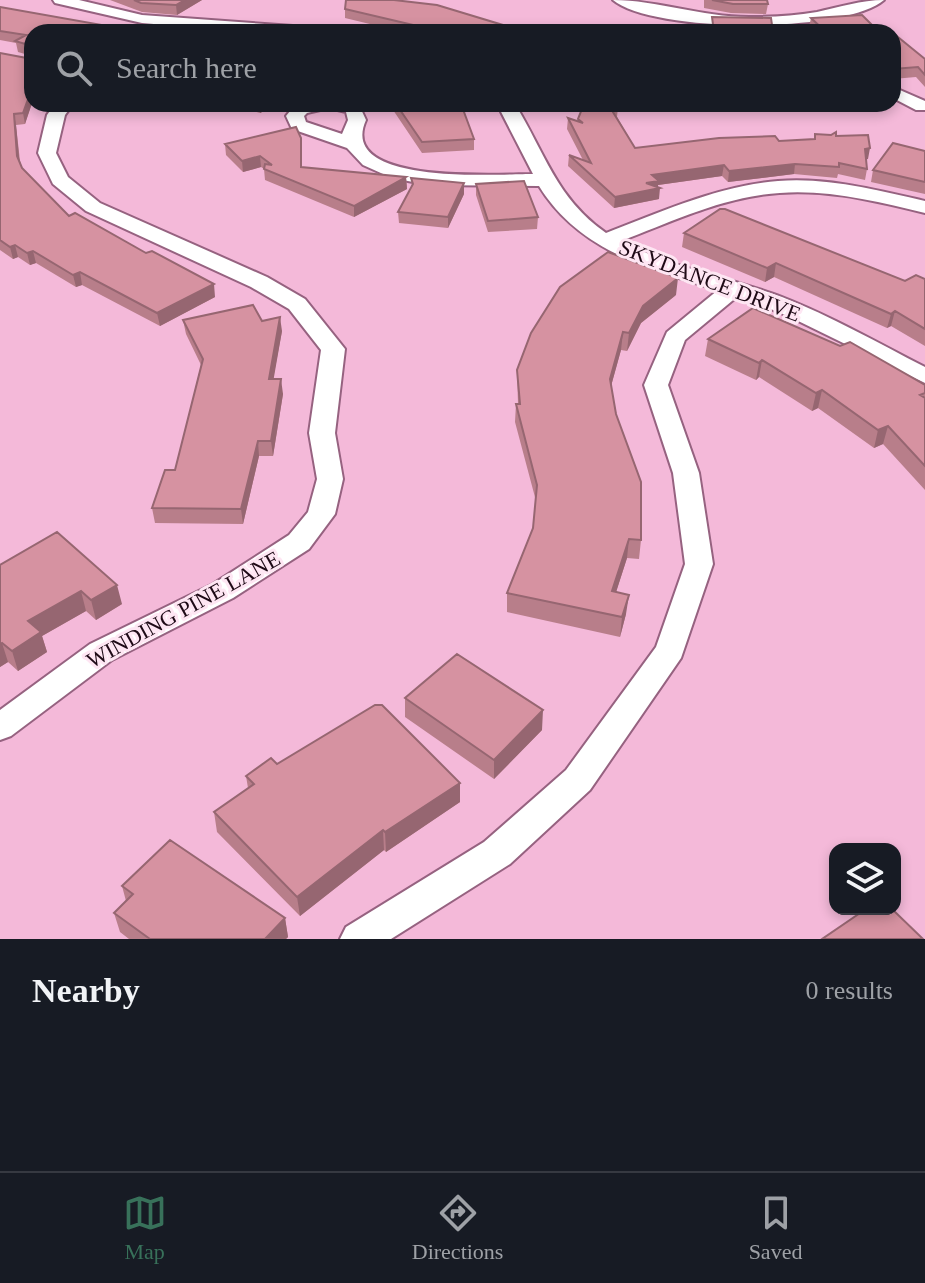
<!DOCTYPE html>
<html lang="en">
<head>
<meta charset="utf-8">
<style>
  :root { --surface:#171b24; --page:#242831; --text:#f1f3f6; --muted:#9ea1a6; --line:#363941; --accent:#38715a }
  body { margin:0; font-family:Georgia,serif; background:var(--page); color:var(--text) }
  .controls { position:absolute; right:24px; bottom:24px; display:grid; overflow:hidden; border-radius:16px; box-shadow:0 4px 12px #0003 }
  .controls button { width:72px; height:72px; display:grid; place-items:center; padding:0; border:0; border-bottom:2px solid var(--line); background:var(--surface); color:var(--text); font:40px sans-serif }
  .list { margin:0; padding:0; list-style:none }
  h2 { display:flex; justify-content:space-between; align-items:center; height:104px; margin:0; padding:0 32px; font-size:34px }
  h2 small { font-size:26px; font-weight:400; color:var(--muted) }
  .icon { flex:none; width:44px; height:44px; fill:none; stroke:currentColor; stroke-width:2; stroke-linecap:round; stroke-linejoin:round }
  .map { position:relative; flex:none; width:925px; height:939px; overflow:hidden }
  .search { position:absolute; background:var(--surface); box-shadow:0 4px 12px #0003; left:24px; right:24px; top:24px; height:88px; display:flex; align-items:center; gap:20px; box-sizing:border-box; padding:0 28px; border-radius:24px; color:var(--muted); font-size:30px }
  .sheet { height:232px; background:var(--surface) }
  nav { display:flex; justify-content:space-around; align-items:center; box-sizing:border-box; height:112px; border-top:2px solid var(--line); background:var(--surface); font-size:22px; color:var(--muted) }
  nav a { display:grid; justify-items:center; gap:4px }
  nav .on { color:var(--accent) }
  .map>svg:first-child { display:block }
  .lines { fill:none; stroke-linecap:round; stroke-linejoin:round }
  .minor-casing { stroke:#966280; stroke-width:4 }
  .minor { fill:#fff; fill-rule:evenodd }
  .wall { fill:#b87e8a }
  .shaded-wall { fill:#966671 }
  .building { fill:#d692a1; stroke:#966671; stroke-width:2 }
  .labels { text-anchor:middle; stroke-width:6; stroke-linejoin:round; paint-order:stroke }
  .street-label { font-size:22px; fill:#1e0a16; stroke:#fee6f3 }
</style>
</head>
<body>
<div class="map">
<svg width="925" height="939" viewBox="0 0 925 939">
  <rect width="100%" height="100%" fill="#f4b9d9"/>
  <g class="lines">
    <defs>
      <path id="minor" d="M53 0H79L142 15 307 27 315 32H249L142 23 55 3Z
        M613 0C657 0 701 17 749 17 771 17 795 16 817 12 840 7 861 0 884 0 845 34 652 33 613 0Z
        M893 87 925 101V110H916L893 98Z
        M55 104H73L65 115 56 153 68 177 100 203 267 277 305 299 345 349 335 433 343 479 335 514 309 549 233 598 112 660 11 736 0 740V710L90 644 213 584 289 535 308 512 317 479 309 433 321 350 289 309 251 287 86 211 53 184 38 153 47 115Z
        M300 104 359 105 366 120C336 186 500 174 533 174L497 104H515C545 153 556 198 606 233 661 212 718 186 778 181 827 177 877 190 925 201V213C872 200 816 186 761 195 712 202 666 224 621 241 671 268 729 277 782 297 831 316 878 343 925 367V383L788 316 738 296 685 340 668 385 699 473 713 564 681 658 590 790 510 864 391 939H340L346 927 484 842 566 770 656 647 685 564 673 473 644 385 667 332 718 290C649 269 579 251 539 186L429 185 392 178 363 165 347 148 292 129 286 116 295 105ZM329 108 346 112 348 120 342 134 306 122 304 116 307 113Z"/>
    </defs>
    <use href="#minor" class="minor-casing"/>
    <use href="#minor" class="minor"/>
  </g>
  <path class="wall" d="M110 0H202L177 15 142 12Z
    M704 0H767L768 4 766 14 731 13 704 8Z
    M0 7 130 30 131 32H32V103L25 124 16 125 20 161 22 168 69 216 215 297 160 326 82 285 76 287 36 263 30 265 18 257 13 259 0 250V53L32 59V56L18 52 16 43 0 40Z
    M345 9 522 32H403L345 18Z
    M811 18 877 30 892 32H814L809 27Z
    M893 33 925 59V87L916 77 893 79Z
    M231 104H278L260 113Z
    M389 104H461L474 139V150L422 153Z
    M584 104H615L618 107 617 117 635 148 814 139 815 134 836 136 868 159H866L867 169 865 180 838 174 837 178 794 174 728 182 722 176 658 185 659 199 614 208 568 166 569 155 583 160 567 129 568 118 578 122Z
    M225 144 302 149V168L406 177 407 189 354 217 265 180 264 169 261 167 243 172 226 155Z
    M925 151V194L871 182 873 170Z
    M411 178 464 194 448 228 399 223 398 212 412 186Z
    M476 184 538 217 537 229 488 232 476 195Z
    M684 233 905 281 925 279V346L891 326 887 328 774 277 765 282 682 247Z
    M676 295 641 323 627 351 621 350 611 386 641 540 639 559 627 558 616 592 626 614 620 637 507 612V593L533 528 536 501 515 422 516 404H518L517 370Z
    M183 320 262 321 282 331 273 379 283 394 273 456H259L243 524 155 523 152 508 175 470 201 365 186 334Z
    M708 339 925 385V490L883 444 874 448 818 408 812 411 759 377 756 380 705 356Z
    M0 565 122 604 96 620 86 611 42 636 47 652 18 671 8 662 0 667Z
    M405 698 542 730 494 779 405 717Z
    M277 764 460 802 386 852 384 850 300 916 217 832 214 812 248 788 246 776Z
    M122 886 285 918 288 937 286 939H129L120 932 114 913 126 901Z"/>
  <path class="shaded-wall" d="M185 0H202L177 15 176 5Z
    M31 88H32V103L25 124 23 113Z
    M260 104H278L260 113Z
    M14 114 16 125 20 167 17 156Z
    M870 148 868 159 863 160 865 149Z
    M260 156 261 167 243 172 242 161Z
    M795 164 794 174 728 182 729 171Z
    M724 165 722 176 658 185V188H660L659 199 614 208 615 197 646 183 652 175Z
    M406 177 407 189 354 217V206Z
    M464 183V194L448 228V217Z
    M15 245 18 257 13 259 10 247Z
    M33 251 36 263 30 265 27 253Z
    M776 263 774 277 765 282 767 268Z
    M80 272 82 285 76 287 73 275Z
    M678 278 676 295 641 323 627 351 629 333 643 306Z
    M214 284 215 297 160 326 157 313Z
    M895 311 891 326 887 328 891 314Z
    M280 317 282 331 271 394 269 379Z
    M623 332 621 350 608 397 610 379Z
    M762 360 759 377 756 380 759 363Z
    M281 379 283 394 273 456 271 441Z
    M822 390 818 408 812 411 816 393Z
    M888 426 883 444 874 448 878 430Z
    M258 441 259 456 243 524 241 509Z
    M629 539 627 558 610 611 612 591Z
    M117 585 122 604 96 620 91 600Z
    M81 591 86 611 42 636 47 652 18 671 12 651 28 621Z
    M629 595 626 614 620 637 622 617Z
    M2 643 8 662 0 667V644Z
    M543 710 542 730 494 779V760Z
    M460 783V802L386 852 385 832Z
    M383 830 384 850 300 916 297 897Z
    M285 918 288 937 286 939H265Z"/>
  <path class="building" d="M134 0H185L176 5 141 3Z
    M346 0H394L437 5 513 28 522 32H443L345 9Z
    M712 0H767L768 4H733Z
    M0 7 130 30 127 32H32V46L15 41 26 35 0 31Z
    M862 15 877 30 888 29 892 32H826L811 18Z
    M712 17 771 18 773 32H714Z
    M893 33 925 59V75L918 67 893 69Z
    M0 53 32 59V56V88L23 113 14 114 17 156 22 168 69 216 75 213 146 253 152 251 214 284 157 313 80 272 73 275 33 251 27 253 15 245 10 247 0 240Z
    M396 104H461L474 139 422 142Z
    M584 104H608L635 148 719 138 775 136 779 141 815 139V134L831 135 836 132V136L868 135 870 148 865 149 867 169 839 163V167L795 164 729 171 724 165 652 175 659 181 646 183 660 188 615 197 569 155 591 163 568 118 583 123 578 119Z
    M296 127 301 138V167L406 177 354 206 264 169 265 164 272 165 260 156 242 161 225 144Z
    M893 143 925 151V182L873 170Z
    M411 178 464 183 448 217 398 212 413 184Z
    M524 181 538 217 488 221 476 184Z
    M720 209H725L905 281 916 275 925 279V329L895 311 891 314 776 263 767 268 684 233Z
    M608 252 678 278 643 306 629 333 623 332 610 379 616 414 641 482V540L629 539 612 591 629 595 622 617 507 593 533 528 537 485 516 404H520L517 370 531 333 560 287Z
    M253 305 262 321 280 317 269 379H281L271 441H258L241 509 152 508 165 470H175L203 359 183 320Z
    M753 308 840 346 850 342 925 385V393L920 395 925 398V466L888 426 878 430 822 390 816 393 762 360 759 363 708 339Z
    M57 532 117 585 91 600 81 591 28 621 41 632 12 651 2 643 0 644V565Z
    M457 654 543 710 494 760 405 698Z
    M375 705H382L460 783 385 832 383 830 297 897 214 812 254 784 246 776 271 758 277 764Z
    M170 840 285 918 265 939H150L114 913 133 894 122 886Z
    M866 909H892L923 939H822Z"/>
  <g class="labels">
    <g class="street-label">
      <text transform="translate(710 280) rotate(21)" y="8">SKYDANCE DRIVE</text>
      <text transform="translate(183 609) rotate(-29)" y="8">WINDING PINE LANE</text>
    </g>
  </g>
</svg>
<div class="controls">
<button><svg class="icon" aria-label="layers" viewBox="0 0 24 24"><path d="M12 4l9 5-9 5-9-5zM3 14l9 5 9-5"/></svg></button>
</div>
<div class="search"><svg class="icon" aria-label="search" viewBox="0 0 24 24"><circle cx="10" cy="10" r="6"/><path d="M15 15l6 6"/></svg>Search here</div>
</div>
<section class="sheet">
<h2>Nearby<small>0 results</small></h2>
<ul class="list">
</ul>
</section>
<nav>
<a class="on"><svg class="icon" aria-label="map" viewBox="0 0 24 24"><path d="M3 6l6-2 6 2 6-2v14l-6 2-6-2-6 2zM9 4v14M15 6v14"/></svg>Map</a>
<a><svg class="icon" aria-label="directions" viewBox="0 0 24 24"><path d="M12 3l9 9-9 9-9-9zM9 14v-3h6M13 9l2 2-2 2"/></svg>Directions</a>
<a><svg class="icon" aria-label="saved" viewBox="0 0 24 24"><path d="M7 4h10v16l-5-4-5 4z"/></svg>Saved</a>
</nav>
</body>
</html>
